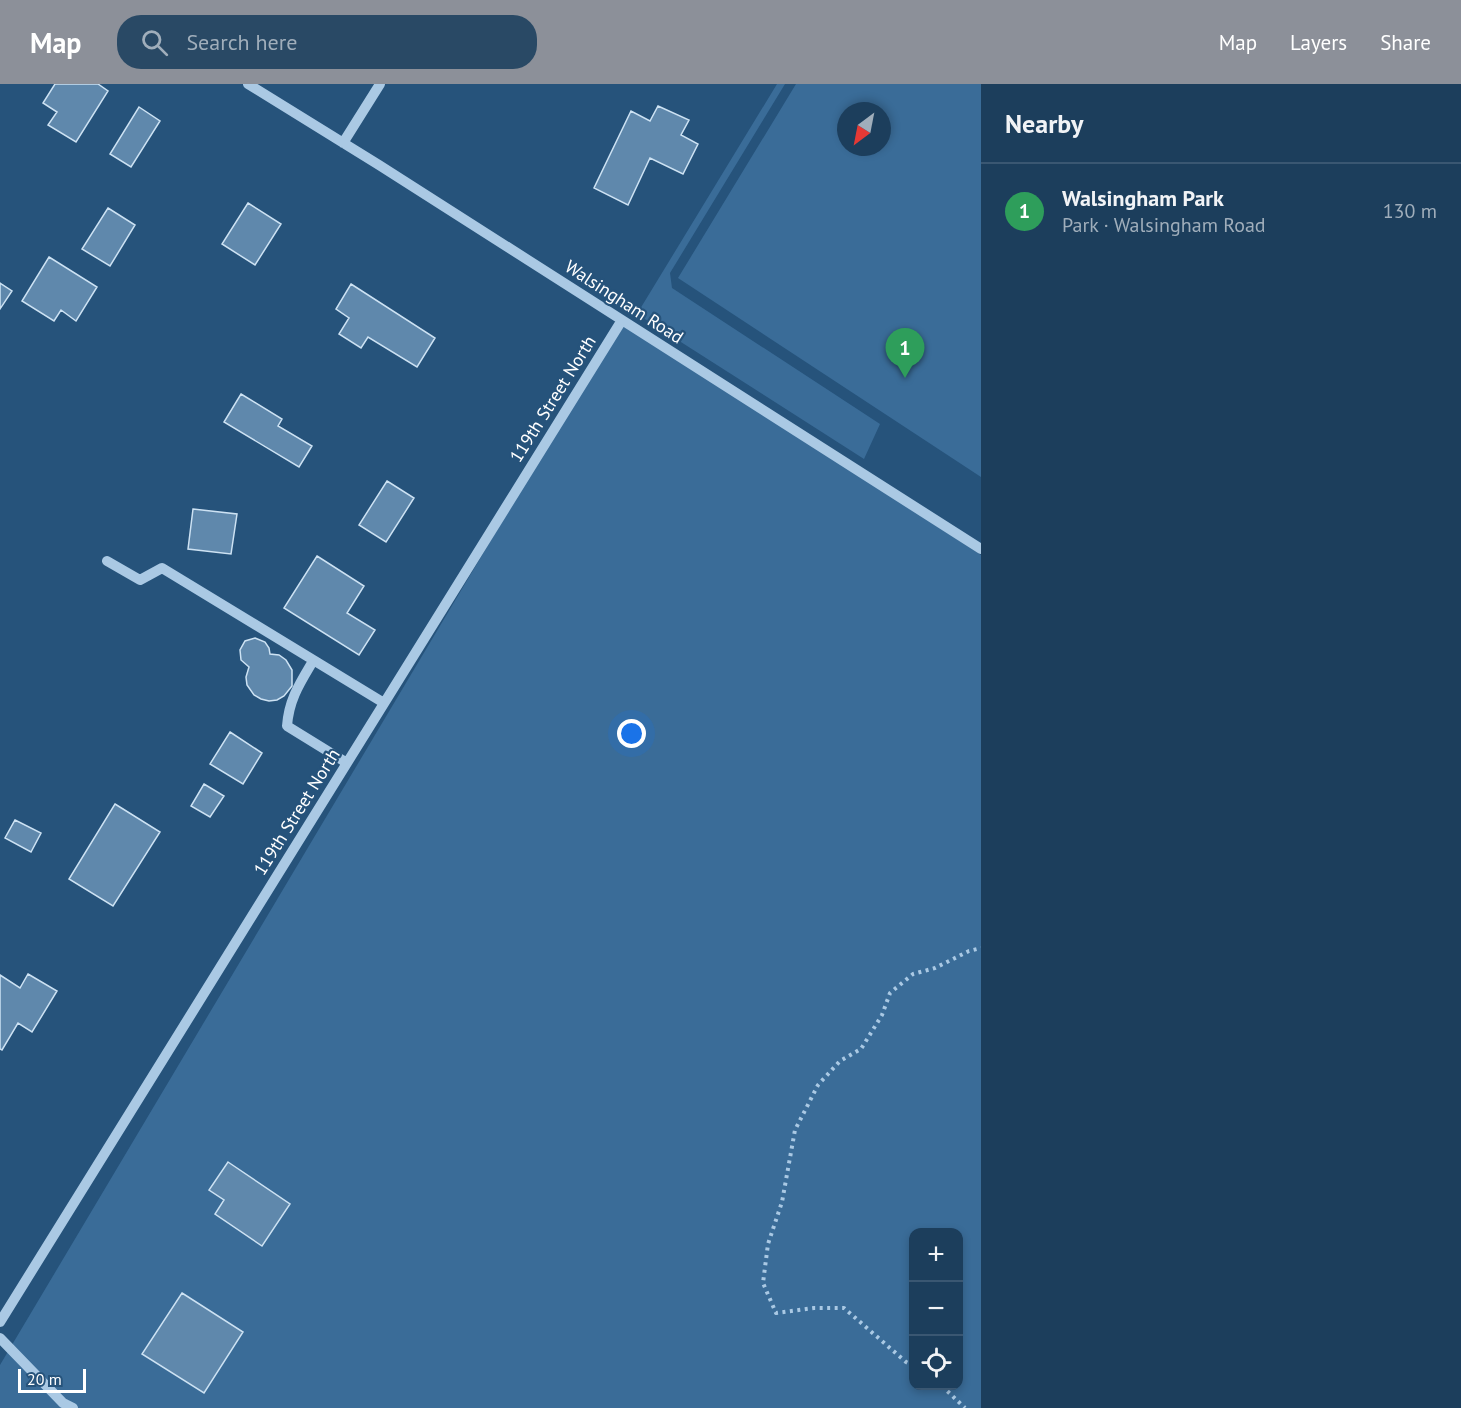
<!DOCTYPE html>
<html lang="en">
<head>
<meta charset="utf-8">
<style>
  :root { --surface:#1c3e5c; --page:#294965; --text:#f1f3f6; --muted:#a0aebb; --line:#3a5772; --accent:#8c9099 }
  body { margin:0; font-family:"PT Sans",sans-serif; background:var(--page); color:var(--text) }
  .controls { position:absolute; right:18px; bottom:18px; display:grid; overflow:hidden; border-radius:12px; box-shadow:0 3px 9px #0003 }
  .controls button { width:54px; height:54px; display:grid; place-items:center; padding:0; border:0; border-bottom:2px solid var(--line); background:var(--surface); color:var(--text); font:30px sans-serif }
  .compass { position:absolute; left:837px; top:18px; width:54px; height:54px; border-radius:50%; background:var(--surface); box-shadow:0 3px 9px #0003; rotate:212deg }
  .scale { position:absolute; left:18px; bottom:15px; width:68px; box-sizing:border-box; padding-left:6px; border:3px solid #fff; border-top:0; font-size:16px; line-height:21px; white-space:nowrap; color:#fff; -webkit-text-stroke:4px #26537b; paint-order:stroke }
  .you { position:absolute; left:632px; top:650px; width:21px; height:21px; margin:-15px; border:4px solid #fff; border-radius:50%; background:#1a73e8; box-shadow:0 0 0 9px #1a73e833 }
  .badge { display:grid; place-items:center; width:39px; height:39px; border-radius:50%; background:var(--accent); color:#fff; font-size:20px; font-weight:700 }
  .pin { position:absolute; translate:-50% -50px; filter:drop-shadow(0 2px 3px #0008) }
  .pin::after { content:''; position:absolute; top:32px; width:21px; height:18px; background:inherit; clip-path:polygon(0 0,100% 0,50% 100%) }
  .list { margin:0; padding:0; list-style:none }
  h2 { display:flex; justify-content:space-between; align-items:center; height:78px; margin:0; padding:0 24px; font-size:26px }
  h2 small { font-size:20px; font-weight:400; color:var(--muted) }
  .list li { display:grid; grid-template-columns:39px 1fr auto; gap:18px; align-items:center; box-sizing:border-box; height:96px; padding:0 24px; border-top:2px solid var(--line) }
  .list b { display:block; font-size:22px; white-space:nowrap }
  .list p { margin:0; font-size:20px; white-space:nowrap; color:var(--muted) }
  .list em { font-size:20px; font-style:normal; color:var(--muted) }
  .icon { flex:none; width:33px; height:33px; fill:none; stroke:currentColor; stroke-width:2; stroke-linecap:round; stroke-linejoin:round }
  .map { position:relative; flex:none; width:981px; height:1324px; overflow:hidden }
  header { display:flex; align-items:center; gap:36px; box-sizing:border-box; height:84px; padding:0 30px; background:var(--accent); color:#fff }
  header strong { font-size:28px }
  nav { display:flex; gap:33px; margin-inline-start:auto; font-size:21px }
  .search { width:420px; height:54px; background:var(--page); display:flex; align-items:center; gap:15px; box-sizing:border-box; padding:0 21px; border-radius:24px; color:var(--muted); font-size:22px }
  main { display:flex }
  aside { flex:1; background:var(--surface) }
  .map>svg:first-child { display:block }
  .green { fill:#3a6c98; fill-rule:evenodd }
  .building { fill:#5f88ac; stroke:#cde2f3; stroke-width:1.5 }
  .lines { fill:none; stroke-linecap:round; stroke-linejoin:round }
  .path { stroke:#aac9e4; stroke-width:4; stroke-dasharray:3 4.5; stroke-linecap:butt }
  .minor { stroke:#aac9e4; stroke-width:10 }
  .labels { text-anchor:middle; stroke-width:4.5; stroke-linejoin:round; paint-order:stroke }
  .street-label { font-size:18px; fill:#fff; stroke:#26537b }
</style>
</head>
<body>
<header>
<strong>Map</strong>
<div class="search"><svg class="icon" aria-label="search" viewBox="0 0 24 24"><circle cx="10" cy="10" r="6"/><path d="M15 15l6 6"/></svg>Search here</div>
<nav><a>Map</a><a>Layers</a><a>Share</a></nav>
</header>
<main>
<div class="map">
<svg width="981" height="1324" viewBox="0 0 981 1324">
  <rect width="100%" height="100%" fill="#26537b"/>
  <path class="green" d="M777 0H785L670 189 672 204 880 340 864 375 637 230Z
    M796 0H981V393L678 194ZM846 27H882V63H846Z
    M622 236 981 471V1324H0V1281ZM914 1148H958V1302H914Z"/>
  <path class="building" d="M55 0H98L108 7 76 58 48 41 57 28 43 19Z
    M658 22 689 36 681 51 698 60 683 90 650 74 628 121 594 104 631 27 650 37Z
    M139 23 160 37 131 83 110 70Z
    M248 119 281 140 255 181 222 160Z
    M108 124 135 141 110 182 82 165Z
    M49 173 97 203 76 237 61 226 54 237 22 217Z
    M0 199 12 207 0 225Z
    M351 200 435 254 417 283 368 253 361 264 339 250 349 234 336 225Z
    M241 310 282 335 278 342 312 362 299 383 224 338Z
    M387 397 414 414 386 458 359 441Z
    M193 425 237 430 231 470 188 465Z
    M317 472 364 502 347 529 375 546 359 571 284 524Z
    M255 554 265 558 269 564 270 570 279 571 286 576 292 586V602L284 612 277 616 269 617 261 615 254 611 247 601 246 593 249 583 241 576 240 566 245 557Z
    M230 648 262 669 243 700 210 680Z
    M204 700 224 712 210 733 191 722Z
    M115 720 160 748 113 822 69 795Z
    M15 736 41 749 31 768 5 754Z
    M28 890 57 907 32 948 18 939 2 966 0 965V891L20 904Z
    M228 1078 290 1120 262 1162 215 1130 224 1116 209 1106Z
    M182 1209 243 1248 204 1309 142 1270Z"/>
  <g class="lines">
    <path class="path" d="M914 1282 906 1278 844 1224H814L776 1229 763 1199 768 1160 782 1118 795 1046 818 1001 840 977 861 965 882 931 890 909 913 890 935 884 969 867 981 864
      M942 1302 965 1324"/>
    <path class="minor" d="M248 0 379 81 981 465
      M343 59 380 0
      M107 477 140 496 162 484 384 619
      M313 577C300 599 289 615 287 642L347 679
      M0 1238 622 236
      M0 1254 63 1319 73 1324"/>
  </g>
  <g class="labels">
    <g class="street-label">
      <text transform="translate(624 218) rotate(33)" y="6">Walsingham Road</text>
      <text transform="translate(553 315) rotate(-58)" y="6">119th Street North</text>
      <text transform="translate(297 728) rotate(-58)" y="6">119th Street North</text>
    </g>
  </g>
</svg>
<div class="controls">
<button>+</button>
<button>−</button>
<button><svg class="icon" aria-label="locate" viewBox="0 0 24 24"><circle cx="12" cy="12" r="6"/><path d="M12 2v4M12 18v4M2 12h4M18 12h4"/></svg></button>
</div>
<svg class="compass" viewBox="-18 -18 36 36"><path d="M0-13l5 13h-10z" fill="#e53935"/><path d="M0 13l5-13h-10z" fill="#a0aebb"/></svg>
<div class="scale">20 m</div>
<div class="you"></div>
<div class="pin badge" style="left:905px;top:294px;background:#2e9e5b">1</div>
</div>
<aside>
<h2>Nearby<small></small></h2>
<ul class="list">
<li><span class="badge" style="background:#2e9e5b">1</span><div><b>Walsingham Park</b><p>Park · Walsingham Road</p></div><em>130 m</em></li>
</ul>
</aside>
</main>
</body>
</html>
